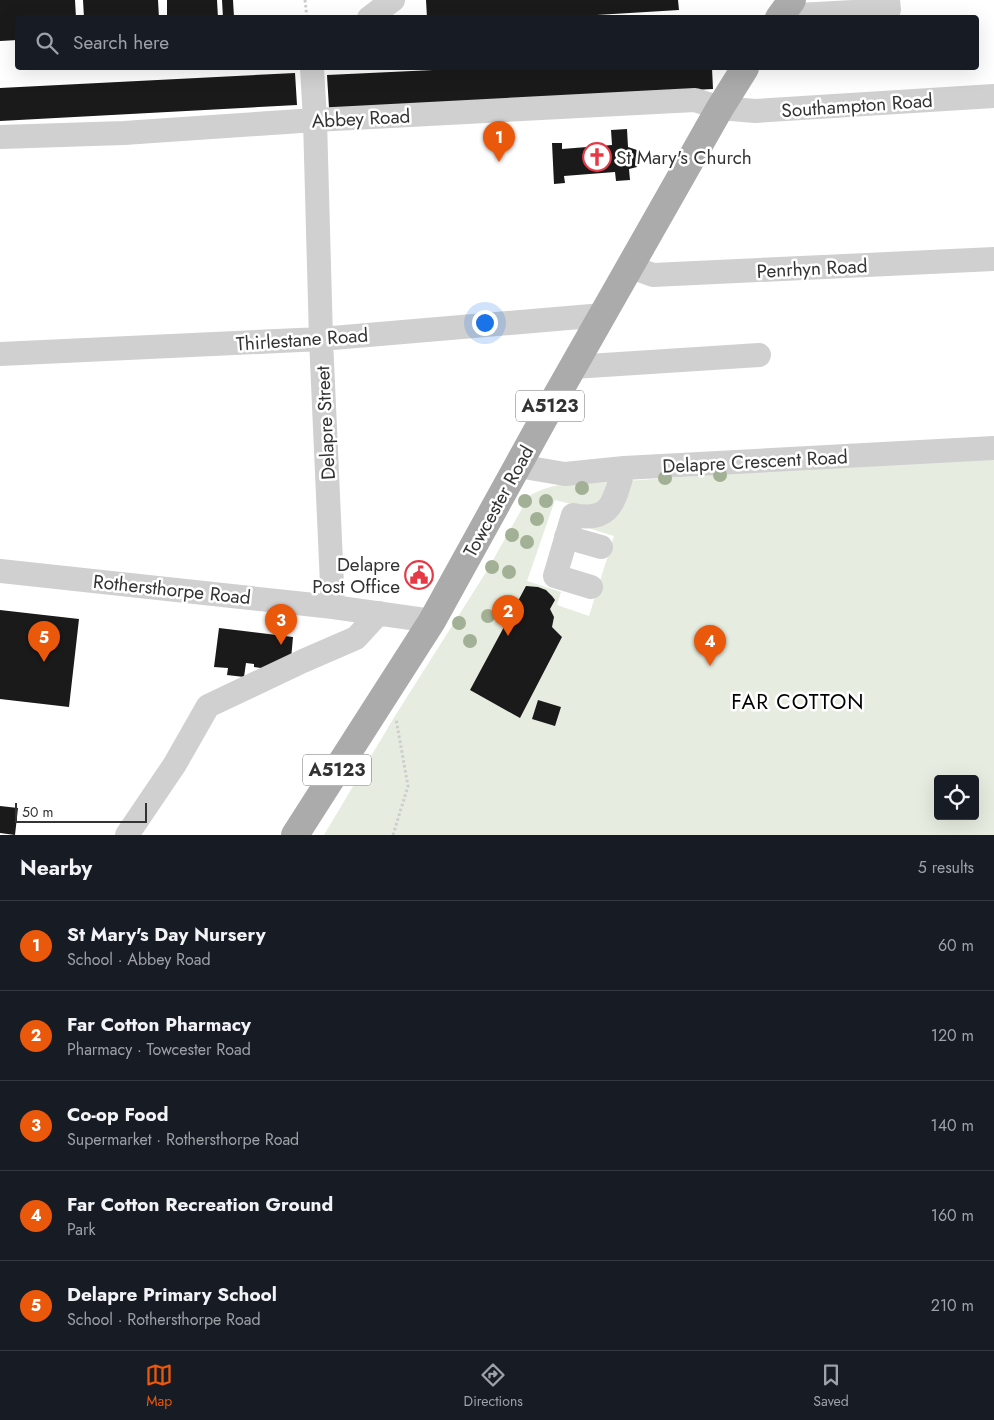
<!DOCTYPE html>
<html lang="en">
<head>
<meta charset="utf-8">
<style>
  :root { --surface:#171b24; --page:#20242c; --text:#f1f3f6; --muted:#9ea1a6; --line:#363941; --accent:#ea580c }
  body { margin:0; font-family:Jost,sans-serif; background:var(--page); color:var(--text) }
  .controls { position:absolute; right:15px; bottom:15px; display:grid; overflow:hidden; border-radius:5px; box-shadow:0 5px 20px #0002 }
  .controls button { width:45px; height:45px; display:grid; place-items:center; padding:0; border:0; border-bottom:1px solid var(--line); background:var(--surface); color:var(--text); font:25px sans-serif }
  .scale { position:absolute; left:15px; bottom:12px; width:132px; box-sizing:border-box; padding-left:5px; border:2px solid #333; border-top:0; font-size:14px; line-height:18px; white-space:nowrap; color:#333; -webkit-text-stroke:4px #fff; paint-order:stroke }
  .you { position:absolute; left:484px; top:322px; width:18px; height:18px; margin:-12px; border:4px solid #fff; border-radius:50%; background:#1a73e8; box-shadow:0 0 0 8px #1a73e833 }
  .badge { display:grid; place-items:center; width:32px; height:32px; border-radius:50%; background:var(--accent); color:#fff; font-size:16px; font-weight:700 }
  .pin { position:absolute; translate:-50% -41px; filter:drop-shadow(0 1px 2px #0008) }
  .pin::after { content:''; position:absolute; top:26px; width:18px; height:15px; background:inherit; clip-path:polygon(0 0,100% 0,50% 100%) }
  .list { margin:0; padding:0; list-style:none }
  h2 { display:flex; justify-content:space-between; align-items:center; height:65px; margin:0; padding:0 20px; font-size:21px }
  h2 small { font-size:16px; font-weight:400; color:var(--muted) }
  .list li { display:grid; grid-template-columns:32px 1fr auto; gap:15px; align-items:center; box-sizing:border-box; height:90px; padding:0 20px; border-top:1px solid var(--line) }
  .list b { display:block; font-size:19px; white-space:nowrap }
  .list p { margin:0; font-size:16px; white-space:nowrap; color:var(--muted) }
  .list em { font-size:16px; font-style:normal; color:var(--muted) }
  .icon { flex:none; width:28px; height:28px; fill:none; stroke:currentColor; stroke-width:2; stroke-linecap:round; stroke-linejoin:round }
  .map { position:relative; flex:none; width:994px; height:835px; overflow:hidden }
  .search { position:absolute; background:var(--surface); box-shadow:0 5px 20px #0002; left:15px; right:15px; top:15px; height:55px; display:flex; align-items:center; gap:12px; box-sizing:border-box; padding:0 18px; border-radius:5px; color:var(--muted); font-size:19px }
  .sheet { height:515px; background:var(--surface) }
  nav { display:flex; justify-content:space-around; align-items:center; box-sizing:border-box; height:70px; border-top:1px solid var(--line); background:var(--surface); font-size:14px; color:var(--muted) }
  nav a { display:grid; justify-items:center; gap:2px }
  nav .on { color:var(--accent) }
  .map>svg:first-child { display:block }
  .green { fill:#e6ecdf; fill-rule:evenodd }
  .building { fill:#1a1a1a }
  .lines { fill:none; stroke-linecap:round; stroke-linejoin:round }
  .path { stroke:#cdcdcd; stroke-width:3; stroke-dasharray:2.5 2.5; stroke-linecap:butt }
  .minor { stroke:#d0d0d0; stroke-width:24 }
  .major { stroke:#ababab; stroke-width:28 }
  .tree { fill:#a2b095 }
  .labels { text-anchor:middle; stroke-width:5; stroke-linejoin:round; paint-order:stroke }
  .shield { fill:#fff; stroke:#707070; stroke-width:1 }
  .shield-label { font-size:18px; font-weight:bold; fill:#333 }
  .street-label { font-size:19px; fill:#333; stroke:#fff }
  .poi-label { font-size:19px; fill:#333; stroke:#fff; text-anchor:start }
  .quarter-label { font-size:21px; letter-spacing:1px; fill:#000; stroke:#fff }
</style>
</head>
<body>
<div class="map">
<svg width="994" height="835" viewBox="0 0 994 835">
  <rect width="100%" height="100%" fill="#fff"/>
  <path class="green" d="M994 455V835H324L395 716 488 569 529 496C553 481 584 483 611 482L608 496 592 509 555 500 527 581 561 592 557 605 589 616 614 536 578 525 626 481ZM938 779H975V816H938Z"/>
  <path class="building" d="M0 0H75L76 18H18V40L0 41Z
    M83 0H158L159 18H84Z
    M167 0H217L218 18H167Z
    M222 0H233L234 17 223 18Z
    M426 0H678L679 10 547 18H427Z
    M476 68H712L713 89 329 108 327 75Z
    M295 73 297 105 0 121V88Z
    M627 129 628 147 637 150 641 158 637 167 629 169 630 180 616 181 615 172 564 176 565 183 554 184 552 143H562V149L612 145 611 130Z
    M526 586 538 587 546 590 552 596 555 600 550 609 554 617 552 627 562 637 520 718 470 690Z
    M0 610 79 619 69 707 0 699Z
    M219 628 293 637 291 659 275 670 254 667V664L246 663 244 677 227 675 228 668 214 667Z
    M538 700 561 707 555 726 532 719Z
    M0 806 18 808 15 835 0 833Z"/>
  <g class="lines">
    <path class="path" d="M305 0 307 18
      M393 835 408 786 396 719"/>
    <path class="minor" d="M798 15 889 10 888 0
      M369 18 393 0
      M312 68 315 120 321 339 333 607
      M0 137 124 133 315 120 695 100 720 108 755 111 994 96
      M631 267 653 275 994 259
      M0 354 321 339 603 315
      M573 367 759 355
      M518 466 565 474 624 468 994 448
      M566 537 601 547
      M0 571 333 607 432 621
      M591 587 555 576 573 515C613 523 614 499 624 468
      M127 835 175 764 208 706 303 661 356 638 379 613"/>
    <path class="major" d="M779 18 792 0
      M295 835 432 621 549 409 720 108 745 68"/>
  </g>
  <g class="tree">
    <circle cx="720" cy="475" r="7"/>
    <circle cx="665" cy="478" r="7"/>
    <circle cx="582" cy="488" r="7"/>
    <circle cx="525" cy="501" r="7"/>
    <circle cx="546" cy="501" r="7"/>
    <circle cx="537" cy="519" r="7"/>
    <circle cx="512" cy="535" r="7"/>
    <circle cx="527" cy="542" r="7"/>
    <circle cx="492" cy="567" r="7"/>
    <circle cx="509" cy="572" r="7"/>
    <circle cx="488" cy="616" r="7"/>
    <circle cx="459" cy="623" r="7"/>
    <circle cx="470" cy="641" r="7"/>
  </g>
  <defs>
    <symbol id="church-ring" viewBox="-11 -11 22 22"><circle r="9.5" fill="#fff" stroke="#e63946" stroke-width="1.5"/><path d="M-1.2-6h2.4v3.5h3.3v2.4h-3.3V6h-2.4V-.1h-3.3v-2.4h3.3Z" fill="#e63946"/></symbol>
    <symbol id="civic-ring" viewBox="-11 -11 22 22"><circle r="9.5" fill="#fff" stroke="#e63946" stroke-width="1.5"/><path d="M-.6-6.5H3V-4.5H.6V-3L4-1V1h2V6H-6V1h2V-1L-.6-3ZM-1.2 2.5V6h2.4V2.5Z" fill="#e63946"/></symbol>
  </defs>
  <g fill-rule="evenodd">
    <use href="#church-ring" x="581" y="141" width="32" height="32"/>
    <use href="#civic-ring" x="403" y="559" width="32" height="32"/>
  </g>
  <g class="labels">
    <g class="shield">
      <rect x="516" y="390.5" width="68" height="31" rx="4"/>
      <rect x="303" y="754.5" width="68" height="31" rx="4"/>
    </g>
    <g class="shield-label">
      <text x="550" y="412">A5123</text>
      <text x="337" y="776">A5123</text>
    </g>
    <g class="street-label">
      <text transform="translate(857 105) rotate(-4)" y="7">Southampton Road</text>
      <text transform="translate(361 118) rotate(-3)" y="7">Abbey Road</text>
      <text transform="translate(812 268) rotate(-3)" y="7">Penrhyn Road</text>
      <text transform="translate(302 339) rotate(-4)" y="7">Thirlestane Road</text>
      <text transform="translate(325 423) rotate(-93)" y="7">Delapre Street</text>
      <text transform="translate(755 461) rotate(-3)" y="7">Delapre Crescent Road</text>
      <text transform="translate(498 501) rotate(-61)" y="7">Towcester Road</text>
      <text transform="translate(172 589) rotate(6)" y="7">Rothersthorpe Road</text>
    </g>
    <g class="poi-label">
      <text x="616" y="164">St Mary's Church</text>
      <text x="400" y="571" text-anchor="end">Delapre<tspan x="400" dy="22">Post Office</tspan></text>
    </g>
    <g class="quarter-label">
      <text x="798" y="709">FAR COTTON</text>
    </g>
  </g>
</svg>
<div class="controls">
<button><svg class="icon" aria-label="locate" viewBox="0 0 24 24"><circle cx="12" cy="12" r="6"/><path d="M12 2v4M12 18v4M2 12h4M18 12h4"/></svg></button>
</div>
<div class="scale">50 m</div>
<div class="you"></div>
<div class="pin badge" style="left:499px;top:162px">1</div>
<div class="pin badge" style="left:508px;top:636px">2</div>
<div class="pin badge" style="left:281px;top:645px">3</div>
<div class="pin badge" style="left:710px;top:666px">4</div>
<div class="pin badge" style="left:44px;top:662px">5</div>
<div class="search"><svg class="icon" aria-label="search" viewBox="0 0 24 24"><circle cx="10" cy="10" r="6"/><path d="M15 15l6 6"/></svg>Search here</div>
</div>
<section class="sheet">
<h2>Nearby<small>5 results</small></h2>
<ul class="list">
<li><span class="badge">1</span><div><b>St Mary's Day Nursery</b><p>School · Abbey Road</p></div><em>60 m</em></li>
<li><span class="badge">2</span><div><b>Far Cotton Pharmacy</b><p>Pharmacy · Towcester Road</p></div><em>120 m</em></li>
<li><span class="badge">3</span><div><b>Co-op Food</b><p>Supermarket · Rothersthorpe Road</p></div><em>140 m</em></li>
<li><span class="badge">4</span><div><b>Far Cotton Recreation Ground</b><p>Park</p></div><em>160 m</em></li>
<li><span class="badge">5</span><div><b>Delapre Primary School</b><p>School · Rothersthorpe Road</p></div><em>210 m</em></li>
</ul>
</section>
<nav>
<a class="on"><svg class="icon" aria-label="map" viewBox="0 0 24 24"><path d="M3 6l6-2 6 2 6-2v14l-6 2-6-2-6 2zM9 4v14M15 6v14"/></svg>Map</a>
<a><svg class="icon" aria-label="directions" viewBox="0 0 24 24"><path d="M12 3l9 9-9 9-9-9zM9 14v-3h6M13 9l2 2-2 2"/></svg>Directions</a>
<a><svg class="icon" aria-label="saved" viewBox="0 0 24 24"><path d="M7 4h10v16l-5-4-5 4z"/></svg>Saved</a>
</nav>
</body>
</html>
